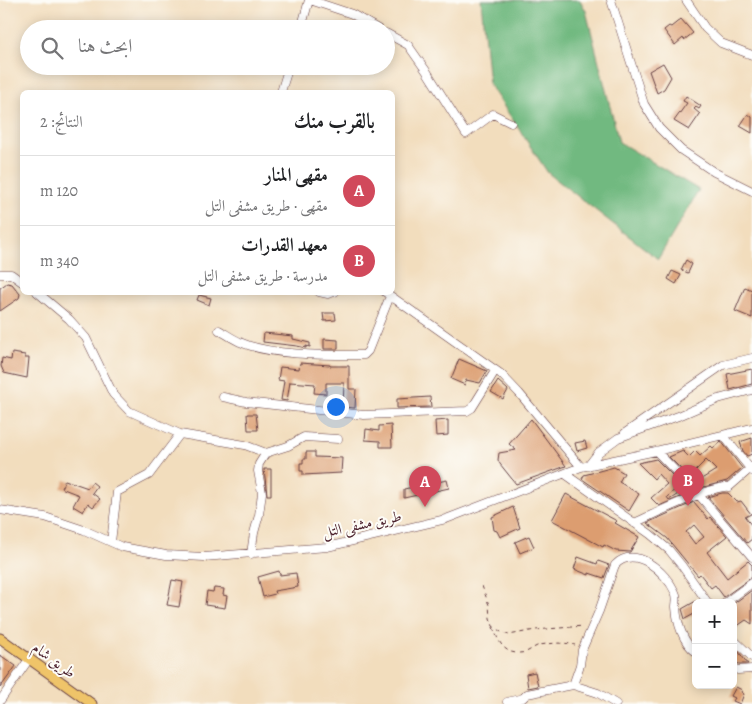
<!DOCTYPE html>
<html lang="ar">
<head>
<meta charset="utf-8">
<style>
  :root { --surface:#fff; --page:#f2f2f2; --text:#202124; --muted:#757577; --line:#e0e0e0; --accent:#d1495b }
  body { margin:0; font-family:Alegreya,Amiri,serif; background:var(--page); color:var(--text); direction:rtl }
  .controls { position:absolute; right:15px; bottom:15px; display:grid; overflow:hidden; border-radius:8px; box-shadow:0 2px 12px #0003 }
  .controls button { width:45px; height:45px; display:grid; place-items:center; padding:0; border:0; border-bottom:1px solid var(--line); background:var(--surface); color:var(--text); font:25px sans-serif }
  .you { position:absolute; left:335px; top:406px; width:18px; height:18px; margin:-12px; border:4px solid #fff; border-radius:50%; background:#1a73e8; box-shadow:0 0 0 8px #1a73e833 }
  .badge { display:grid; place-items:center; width:32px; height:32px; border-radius:50%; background:var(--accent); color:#fff; font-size:16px; font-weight:700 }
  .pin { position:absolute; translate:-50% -41px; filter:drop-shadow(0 1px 2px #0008) }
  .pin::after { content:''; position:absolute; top:26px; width:18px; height:15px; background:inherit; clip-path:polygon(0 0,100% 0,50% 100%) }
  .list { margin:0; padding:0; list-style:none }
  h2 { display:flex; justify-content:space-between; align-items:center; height:65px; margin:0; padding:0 20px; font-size:21px }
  h2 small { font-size:16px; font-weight:400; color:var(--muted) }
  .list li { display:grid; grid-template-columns:32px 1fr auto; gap:15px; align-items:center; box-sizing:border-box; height:70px; padding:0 20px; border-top:1px solid var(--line) }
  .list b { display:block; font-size:19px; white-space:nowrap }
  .list p { margin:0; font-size:16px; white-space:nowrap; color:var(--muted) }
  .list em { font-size:16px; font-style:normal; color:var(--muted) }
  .icon { flex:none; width:28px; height:28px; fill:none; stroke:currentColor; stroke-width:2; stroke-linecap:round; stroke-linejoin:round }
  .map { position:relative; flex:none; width:752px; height:704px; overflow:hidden; direction:ltr }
  .search { position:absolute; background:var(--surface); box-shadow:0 2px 12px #0003; left:20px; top:20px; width:375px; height:55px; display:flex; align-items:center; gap:12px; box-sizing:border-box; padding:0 18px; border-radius:28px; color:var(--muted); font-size:19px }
  .panel { position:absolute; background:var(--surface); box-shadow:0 2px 12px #0003; left:20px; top:90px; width:375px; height:205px; border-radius:8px; direction:rtl }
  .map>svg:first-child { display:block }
  .forest { fill:#71b980; stroke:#5e6c56 }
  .building { fill:#dc9d6f; fill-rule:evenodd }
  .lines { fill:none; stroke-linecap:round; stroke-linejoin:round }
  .minor-casing { stroke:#633c41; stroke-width:9 }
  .major-casing { stroke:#633c41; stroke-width:11 }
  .path { stroke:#633c41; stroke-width:1; stroke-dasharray:4 4; stroke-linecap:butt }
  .minor { stroke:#fff; stroke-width:8 }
  .major { stroke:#efc469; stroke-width:9 }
  .labels { text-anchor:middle; stroke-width:4; stroke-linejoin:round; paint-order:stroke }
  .street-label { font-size:15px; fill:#4a1f2b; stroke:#fdfcf7 }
</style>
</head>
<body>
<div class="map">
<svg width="752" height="704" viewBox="0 0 752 704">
  <rect width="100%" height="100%" fill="#fdfcf7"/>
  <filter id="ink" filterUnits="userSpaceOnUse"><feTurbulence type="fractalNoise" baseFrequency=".02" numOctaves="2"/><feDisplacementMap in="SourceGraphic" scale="10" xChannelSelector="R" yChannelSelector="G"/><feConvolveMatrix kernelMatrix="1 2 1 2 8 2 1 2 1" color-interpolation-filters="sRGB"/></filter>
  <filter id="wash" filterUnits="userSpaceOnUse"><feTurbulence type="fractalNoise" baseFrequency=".0096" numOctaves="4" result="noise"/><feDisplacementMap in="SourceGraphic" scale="20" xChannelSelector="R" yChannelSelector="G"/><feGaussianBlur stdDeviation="1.12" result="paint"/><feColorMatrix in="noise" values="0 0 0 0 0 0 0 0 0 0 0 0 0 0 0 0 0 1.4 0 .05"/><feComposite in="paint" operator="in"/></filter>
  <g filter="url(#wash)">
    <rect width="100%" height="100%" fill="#f2ddbd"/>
    <path class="forest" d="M481 0H580L586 11 619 142 699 190 658 259 548 173 489 84Z"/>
    <g id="blocks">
      <path class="building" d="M681 19 693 33 684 40 683 38 675 45 664 30 669 26 671 27Z
        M663 63 671 77 664 89 657 93 649 71Z
        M686 96 701 106 699 109 696 107 694 109 700 114 689 130 674 121 687 103 683 101Z
        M748 114 752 117V133L740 126Z
        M686 260 692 264 688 273 681 270Z
        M672 271 681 275 676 284 668 279Z
        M7 283 12 284 20 294 19 298 0 311V288Z
        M745 287 752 290V318L735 311Z
        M199 295 211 298 209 305 197 300Z
        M323 313H335L336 320 324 321Z
        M264 333 293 336V339L310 343V347L306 346V348L297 346 263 342Z
        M324 339 338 340V349H324Z
        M12 353 25 355V358H29L27 378 4 373 1 366 2 358 11 360Z
        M459 359 487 371 480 383 466 380 465 385 451 379Z
        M300 363 330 365V366H349V389H356L355 408 343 407 344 383H326V394L314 393 315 384 290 382 287 401 281 400 284 381 278 380 280 367 299 369Z
        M752 369V384L730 390 727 374Z
        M498 381 508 390 503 399 491 392Z
        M430 397 431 407 397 408V399Z
        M247 414H256L258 430H248Z
        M531 419 566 466 516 484 500 464 498 460 499 453 516 450 509 444Z
        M448 420V435L436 436 435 421Z
        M391 425 392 447H380V441L365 440 366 429 379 431V426Z
        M752 438V454L747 456 743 451 740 442Z
        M585 441 587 448 577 451 575 443Z
        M721 441 742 468 727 481 700 488 695 483 716 470 706 460 689 477 669 457 683 451 689 457 695 451 700 456 711 446 713 448Z
        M306 452H315V457L342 458 341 473 303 475V471H300V463H303V459H306Z
        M656 459 681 484 667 497 669 500 686 489 689 493 659 506 651 498 667 484 658 474 654 479 638 463Z
        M614 467 624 473 619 482 639 494 629 511 582 479 584 475Z
        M264 469H271V495H267Z
        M65 480 88 488 92 482 97 486 92 493 100 499 93 507 88 503 83 512 73 506 79 495 61 488Z
        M447 480 449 488 404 498V489Z
        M722 493H728L737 502 741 501 751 514 745 517 752 526V539L747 543 708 497Z
        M566 494 617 521 615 523 639 537 630 552 616 551 604 545 603 547 552 520Z
        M694 502 708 519 710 517 727 536 707 552 727 578 748 561 752 565V577L724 597 715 585 711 588 700 574 698 576 667 538 647 523ZM694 525 704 537 695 544 686 532Z
        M513 507 520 528 500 537 497 531 494 530 492 517Z
        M529 536 534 547 520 553 515 542Z
        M578 557 597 564 598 561 609 565 604 578 589 573V575L574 569Z
        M279 571 280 575 296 573 298 587 274 591 275 594 263 597 258 577Z
        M172 580 183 582 179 607 167 605Z
        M214 588 224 589 223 595 227 596 225 608 205 605 207 591 213 592Z
        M752 590V624L746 620 733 629V604Z
        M696 601V613L685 619 682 609Z
        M733 647 738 651 748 664H739L733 661Z
        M0 655 16 666 0 688Z
        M535 672 538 686 528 688 526 674Z
        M736 687 742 690 741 692 744 694 740 704 733 701 735 698 731 696Z"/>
    </g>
  </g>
  <g filter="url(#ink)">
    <use href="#blocks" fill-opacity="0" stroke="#633c41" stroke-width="1"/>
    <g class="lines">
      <defs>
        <path id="minor" d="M310 0 352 14 378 29
          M611 0 644 104 659 128 681 150 714 172 752 191
          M686 0 705 28 721 43 752 55
          M301 29 309 0
          M386 33 408 45 427 72 466 134 493 114 511 123
          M281 92 289 66
          M0 274H11L22 282
          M37 292 69 319 86 338 113 394 129 411 180 434 245 445 266 453
          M319 292 328 294 335 292
          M385 292 501 374 519 393 581 467
          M219 330C226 334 233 339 240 342 270 356 330 355 364 355L368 351 390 296
          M223 397 246 402 364 415 467 411 472 408 495 371
          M625 433 723 365 752 358
          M723 435 752 471
          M656 451 698 494 752 557
          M588 466 599 452 618 438 681 415 718 399 752 390
          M565 474 650 534 669 550 682 566 708 603
          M0 510 45 517 84 530 122 547 166 555 204 557 327 547 446 519 581 467 656 451 752 428
          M634 523C650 516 715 484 729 487L752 467
          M111 542 117 492 149 475 180 434
          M251 554 254 533 259 515 262 493 258 471 259 464 264 456 266 453 288 446 304 437 338 439
          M725 603 752 583
          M733 639 752 657
          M733 668 738 670 752 669
          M573 685 580 665 582 650 599 611 615 565C635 544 666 572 675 592 678 597 676 602 676 607 677 623 683 643 696 652
          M0 701 29 659
          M507 702 523 698 527 694 573 685 598 693 616 704"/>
        <path id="major" d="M0 638 92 704"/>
      </defs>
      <use href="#minor" class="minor-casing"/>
      <use href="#major" class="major-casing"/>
      <path class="path" d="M482 586 489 605 490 618 493 626 501 632 509 635 535 630 584 626
        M493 627C499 643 505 657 526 652 531 650 535 646 540 645 552 643 564 642 575 645"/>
      <use href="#minor" class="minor"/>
      <use href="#major" class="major"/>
    </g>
  </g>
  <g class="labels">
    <g class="street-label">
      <text transform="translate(362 524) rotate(-12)" y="5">طريق مشفى التل</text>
      <text transform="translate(54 660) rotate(36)" y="5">طريق شام</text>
    </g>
  </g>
</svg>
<div class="controls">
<button>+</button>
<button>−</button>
</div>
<div class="you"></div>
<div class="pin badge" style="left:425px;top:507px">A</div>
<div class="pin badge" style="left:688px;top:506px">B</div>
<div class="search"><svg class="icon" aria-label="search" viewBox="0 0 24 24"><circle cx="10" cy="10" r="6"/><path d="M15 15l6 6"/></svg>ابحث هنا</div>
<section class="panel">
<h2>بالقرب منك<small>النتائج: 2</small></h2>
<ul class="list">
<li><span class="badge">A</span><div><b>مقهى المنار</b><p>مقهى · طريق مشفى التل</p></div><em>120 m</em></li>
<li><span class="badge">B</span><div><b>معهد القدرات</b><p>مدرسة · طريق مشفى التل</p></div><em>340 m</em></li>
</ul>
</section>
</div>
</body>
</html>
